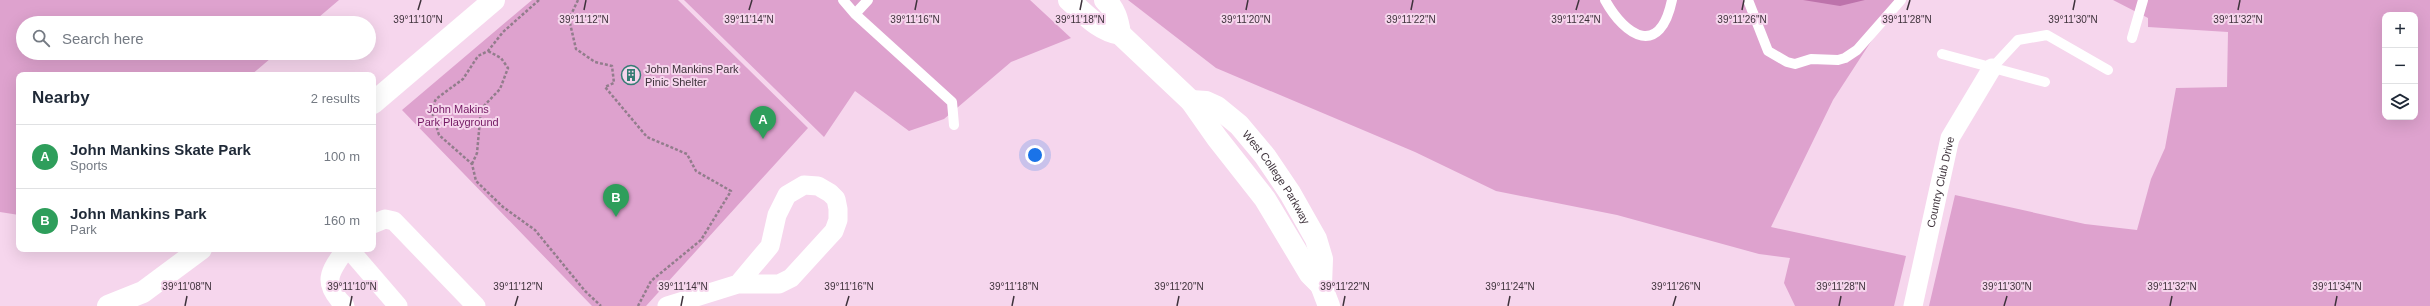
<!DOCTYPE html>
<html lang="en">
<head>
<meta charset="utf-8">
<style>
  :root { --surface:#fff; --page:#f2f2f3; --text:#1f2937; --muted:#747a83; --line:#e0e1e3; --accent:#db2777 }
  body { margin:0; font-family:Helvetica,sans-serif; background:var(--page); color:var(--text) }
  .controls { position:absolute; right:12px; top:12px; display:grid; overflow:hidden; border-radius:8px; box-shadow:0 4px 16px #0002 }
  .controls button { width:36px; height:36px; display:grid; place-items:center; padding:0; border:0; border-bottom:1px solid var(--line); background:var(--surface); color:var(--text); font:20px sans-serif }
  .you { position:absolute; left:1035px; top:155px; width:14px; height:14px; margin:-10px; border:3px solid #fff; border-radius:50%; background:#1a73e8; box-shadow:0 0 0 6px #1a73e833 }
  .badge { display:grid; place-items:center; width:26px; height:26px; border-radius:50%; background:var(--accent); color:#fff; font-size:13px; font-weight:700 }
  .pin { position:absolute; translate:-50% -33px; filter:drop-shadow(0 1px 2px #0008) }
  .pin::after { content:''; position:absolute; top:21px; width:14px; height:12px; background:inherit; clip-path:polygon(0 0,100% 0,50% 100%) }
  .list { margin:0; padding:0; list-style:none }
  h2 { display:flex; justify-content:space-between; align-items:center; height:52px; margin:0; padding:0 16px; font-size:17px }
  h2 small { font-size:13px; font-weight:400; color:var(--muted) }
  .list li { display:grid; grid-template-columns:26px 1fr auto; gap:12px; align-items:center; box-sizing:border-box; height:64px; padding:0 16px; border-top:1px solid var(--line) }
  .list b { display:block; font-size:15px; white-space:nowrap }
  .list p { margin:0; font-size:13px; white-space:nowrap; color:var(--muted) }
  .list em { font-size:13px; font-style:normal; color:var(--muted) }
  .icon { flex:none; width:22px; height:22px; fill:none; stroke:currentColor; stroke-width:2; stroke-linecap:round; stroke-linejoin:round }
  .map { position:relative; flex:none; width:2430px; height:306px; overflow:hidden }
  .search { position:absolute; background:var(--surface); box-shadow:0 4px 16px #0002; left:16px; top:16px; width:360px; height:44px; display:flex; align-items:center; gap:10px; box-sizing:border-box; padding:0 14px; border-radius:22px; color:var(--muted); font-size:15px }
  .panel { position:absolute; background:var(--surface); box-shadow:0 4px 16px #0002; left:16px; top:72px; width:360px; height:180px; border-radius:8px }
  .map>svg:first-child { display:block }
  .green { fill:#dea2ce; fill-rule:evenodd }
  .water { fill:#bd73ab }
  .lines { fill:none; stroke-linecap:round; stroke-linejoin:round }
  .path { stroke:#927d8c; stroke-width:2.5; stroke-dasharray:3 2; stroke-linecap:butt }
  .service { stroke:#fff; stroke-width:10 }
  .minor { stroke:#fff; stroke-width:19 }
  .tertiary { stroke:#fff; stroke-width:22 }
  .ticks { fill:none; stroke:#3e323b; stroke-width:1.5 }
  .labels { text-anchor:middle; stroke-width:4; stroke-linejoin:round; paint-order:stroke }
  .poi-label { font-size:11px; fill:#3e323b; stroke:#f6d6ed; text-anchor:start }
  .park-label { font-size:11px; fill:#731963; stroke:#f6d6ed }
  .street-label { font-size:11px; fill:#3e323b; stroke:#f6d6ed }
  .ticks-label { font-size:10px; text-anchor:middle; fill:#3e323b; stroke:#f6d6ed; stroke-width:4; stroke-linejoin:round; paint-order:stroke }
</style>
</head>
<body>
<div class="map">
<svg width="2430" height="306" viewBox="0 0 2430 306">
  <rect width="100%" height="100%" fill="#f6d6ed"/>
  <path class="green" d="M0 0H339L312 23H23V53H277L251 75H19V215L0 212Z
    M532 0H678L808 128 646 306H592L402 110Z
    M684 0H1030L1071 38 1011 62 944 119 909 131 855 91 824 137Z
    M1128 0H1898L1833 100 1771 227 1906 256 1894 306H1795L1784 283 1790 258 1759 254 1617 215 1496 191 1415 152 1216 68Z
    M2113 0H2430V306H1929L1955 195 2085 224 2137 230 2151 179 2165 148 2176 88 2227 87 2228 32 2148 27V18ZM2385 15H2415V117H2385Z"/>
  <path class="water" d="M1803 0H1865L1840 6Z"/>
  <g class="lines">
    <path class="path" d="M539 0 503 32 488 51 478 56 463 79 436 99 431 109 439 135 472 164 476 181 503 207 535 230 585 291 601 306
      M578 0 569 19 576 49 595 62 612 66 614 83 605 87 647 137 687 154 696 171 731 191 701 240 651 281 638 306
      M472 164 477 153 481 109 500 89 508 68 501 58 488 51"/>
    <path class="service" d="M843 0 855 14 952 102 954 125
      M1605 0C1626 38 1660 57 1672 0
      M1748 0 1768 51 1787 62 1795 64 1811 59 1838 60 1845 58 1857 50 1901 0
      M855 14 868 0
      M2132 38 2143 0
      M1942 54 2045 82
      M1992 68 2018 40 2047 35 2108 70"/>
    <g class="minor">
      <path d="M373 224 385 219 394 221 476 306"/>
      <path d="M349 249 398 306"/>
      <path d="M345 306C321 283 329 272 346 249"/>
      <path d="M667 306 738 284H779L791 278 834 231 838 220V209L836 199 830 193 818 186 804 185 787 195 777 215 770 246 738 284"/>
      <path id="s1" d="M1913 306 1950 138 1992 68"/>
    </g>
    <g class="tertiary">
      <path d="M1069 0C1085 14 1098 30 1120 34L1191 101 1217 138 1265 199 1310 274 1321 285"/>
      <path d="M1105 0C1115 9 1118 20 1120 34"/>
      <path id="s2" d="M1191 101 1206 102 1217 107 1239 125 1265 156 1290 193 1316 239 1322 259 1321 285 1329 306"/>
      <path d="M373 103 494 0"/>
      <path d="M108 306 143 292 201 249"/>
    </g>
  </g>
  <path class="ticks" d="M418 10 421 0M584 10 586 0M749 10 752 0M915 10 917 0M1080 10 1082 0M1246 10 1248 0M1411 10 1413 0M1576 10 1579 0M1742 10 1744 0M1907 10 1910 0M2073 10 2075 0M2238 10 2240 0M185 306 187 296M350 306 352 296M515 306 518 296M681 306 683 296M846 306 849 296M1012 306 1014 296M1177 306 1179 296M1343 306 1345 296M1508 306 1510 296M1673 306 1676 296M1839 306 1841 296M2004 306 2007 296M2170 306 2172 296M2335 306 2337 296"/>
  <defs>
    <symbol id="building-ring" viewBox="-11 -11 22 22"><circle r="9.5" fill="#f6d6ed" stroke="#357c74" stroke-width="1.5"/><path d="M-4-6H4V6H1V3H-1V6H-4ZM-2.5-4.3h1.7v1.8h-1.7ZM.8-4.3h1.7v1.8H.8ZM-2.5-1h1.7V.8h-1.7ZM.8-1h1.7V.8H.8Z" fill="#357c74"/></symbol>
  </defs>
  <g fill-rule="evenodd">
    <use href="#building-ring" x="620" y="64" width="22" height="22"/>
  </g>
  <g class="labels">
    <g class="poi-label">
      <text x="645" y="73">John Mankins Park<tspan x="645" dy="13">Pinic Shelter</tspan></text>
    </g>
    <g class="park-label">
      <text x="458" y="113">John Makins<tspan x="458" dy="13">Park Playground</tspan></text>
    </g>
    <g class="street-label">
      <text dy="4" stroke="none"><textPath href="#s2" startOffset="120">West College Parkway</textPath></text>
      <text dy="4" stroke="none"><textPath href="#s1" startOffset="127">Country Club Drive</textPath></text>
    </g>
  </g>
  <g class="ticks-label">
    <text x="418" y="23">39°11'10"N</text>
    <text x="749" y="23">39°11'14"N</text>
    <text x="915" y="23">39°11'16"N</text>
    <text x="2073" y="23">39°11'30"N</text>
    <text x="2238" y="23">39°11'32"N</text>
    <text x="584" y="23">39°11'12"N</text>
    <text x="1080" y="23">39°11'18"N</text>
    <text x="1246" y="23">39°11'20"N</text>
    <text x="1411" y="23">39°11'22"N</text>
    <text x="1576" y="23">39°11'24"N</text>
    <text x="1742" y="23">39°11'26"N</text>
    <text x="1907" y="23">39°11'28"N</text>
    <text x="187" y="290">39°11'08"N</text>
    <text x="352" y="290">39°11'10"N</text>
    <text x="518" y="290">39°11'12"N</text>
    <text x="683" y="290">39°11'14"N</text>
    <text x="849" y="290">39°11'16"N</text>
    <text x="1014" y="290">39°11'18"N</text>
    <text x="1179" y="290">39°11'20"N</text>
    <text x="1345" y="290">39°11'22"N</text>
    <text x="1510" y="290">39°11'24"N</text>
    <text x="1676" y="290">39°11'26"N</text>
    <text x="1841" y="290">39°11'28"N</text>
    <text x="2007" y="290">39°11'30"N</text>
    <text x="2172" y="290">39°11'32"N</text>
    <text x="2337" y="290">39°11'34"N</text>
  </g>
</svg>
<div class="controls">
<button>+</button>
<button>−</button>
<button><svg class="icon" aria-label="layers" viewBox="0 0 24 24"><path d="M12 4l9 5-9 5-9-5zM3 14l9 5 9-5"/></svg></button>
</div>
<div class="you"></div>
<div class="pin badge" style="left:763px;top:139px;background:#2e9e5b">A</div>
<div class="pin badge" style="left:616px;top:217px;background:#2e9e5b">B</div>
<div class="search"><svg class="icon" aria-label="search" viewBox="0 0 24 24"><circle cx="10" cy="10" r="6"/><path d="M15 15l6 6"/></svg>Search here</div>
<section class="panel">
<h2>Nearby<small>2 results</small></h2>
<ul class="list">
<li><span class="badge" style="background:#2e9e5b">A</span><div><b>John Mankins Skate Park</b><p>Sports</p></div><em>100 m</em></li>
<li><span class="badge" style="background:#2e9e5b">B</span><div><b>John Mankins Park</b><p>Park</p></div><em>160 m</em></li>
</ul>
</section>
</div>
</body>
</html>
